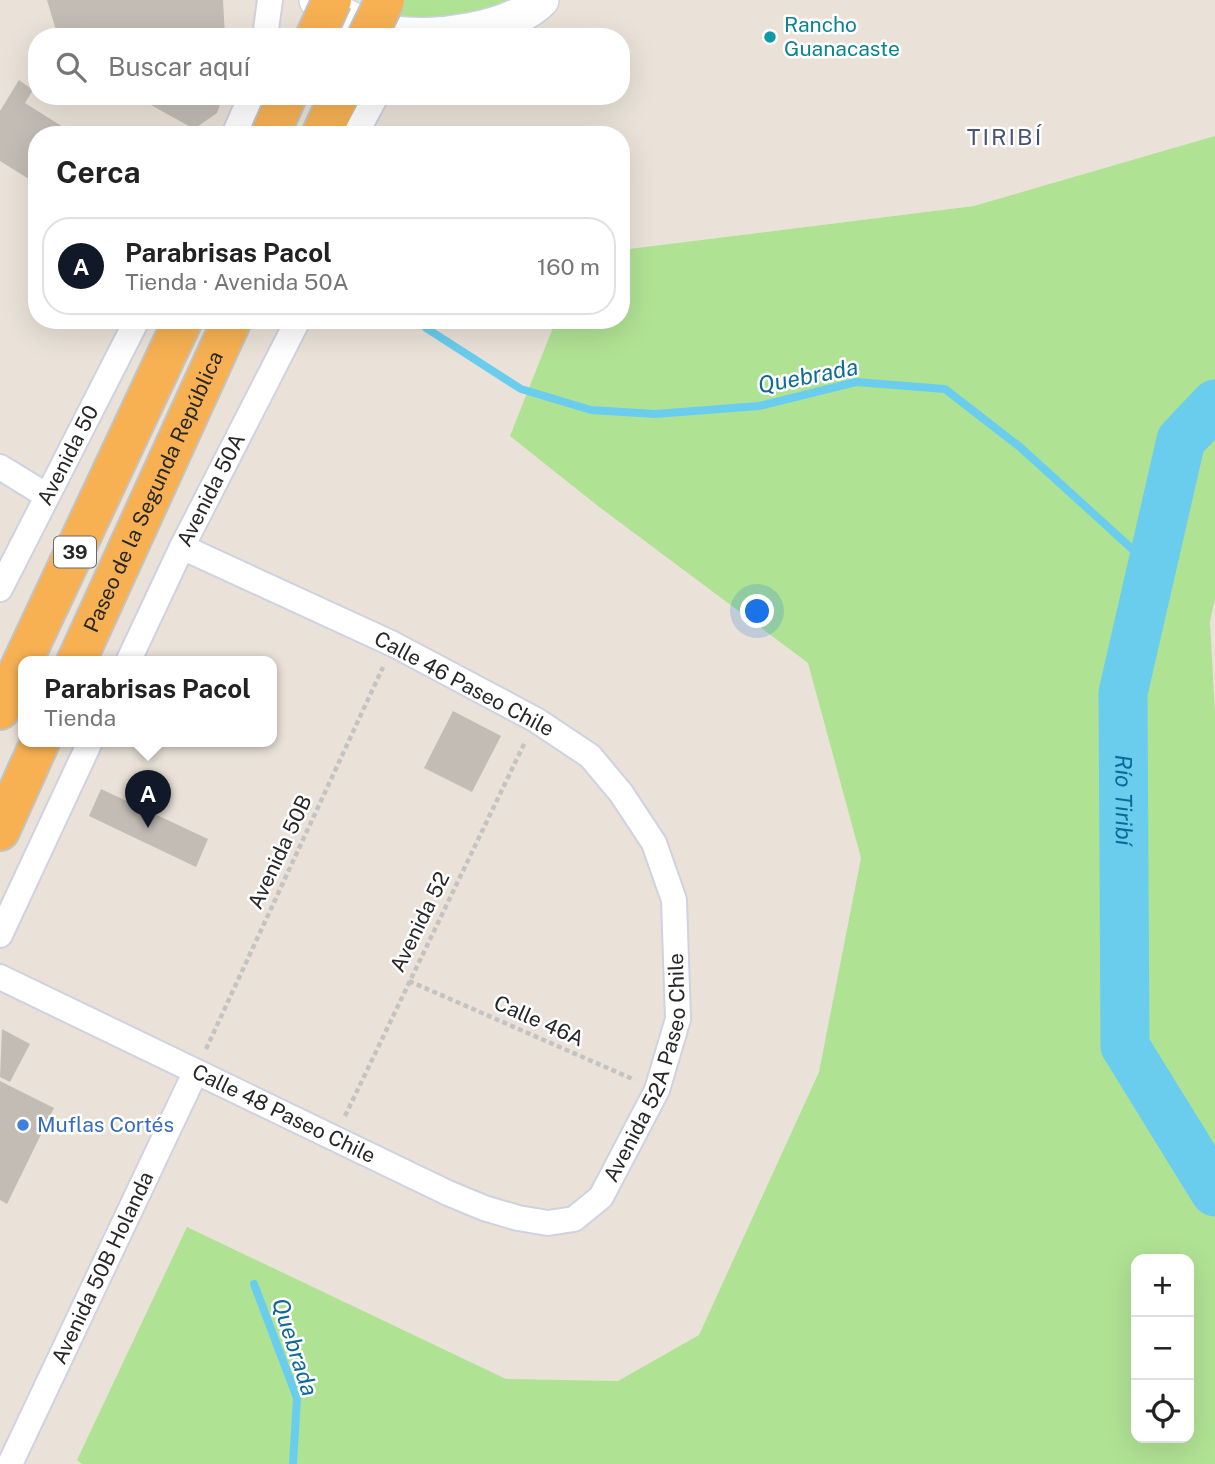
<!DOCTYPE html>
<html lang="es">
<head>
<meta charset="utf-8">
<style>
  :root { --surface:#fff; --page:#f2f2f2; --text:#222; --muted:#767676; --line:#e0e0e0; --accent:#111827 }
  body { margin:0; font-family:"Public Sans",sans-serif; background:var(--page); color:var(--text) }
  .controls { position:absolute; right:21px; bottom:21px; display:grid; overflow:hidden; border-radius:14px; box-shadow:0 7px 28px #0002 }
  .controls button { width:63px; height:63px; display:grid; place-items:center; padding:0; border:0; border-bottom:2px solid var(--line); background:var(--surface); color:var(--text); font:35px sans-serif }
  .you { position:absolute; left:758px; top:612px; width:24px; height:24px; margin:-18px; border:5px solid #fff; border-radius:50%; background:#1a73e8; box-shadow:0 0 0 10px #1a73e833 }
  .badge { display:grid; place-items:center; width:46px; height:46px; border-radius:50%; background:var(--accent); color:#fff; font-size:23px; font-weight:700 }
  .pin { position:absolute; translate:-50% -58px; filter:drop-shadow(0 2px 4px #0008) }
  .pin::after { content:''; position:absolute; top:37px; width:24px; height:21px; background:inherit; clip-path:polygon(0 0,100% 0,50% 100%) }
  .popup { position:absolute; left:18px; top:656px; width:259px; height:91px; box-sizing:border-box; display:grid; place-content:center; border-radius:14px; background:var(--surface); filter:drop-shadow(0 2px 5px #0005); font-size:23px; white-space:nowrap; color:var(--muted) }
  .popup b { font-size:26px; color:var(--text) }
  .popup::after { content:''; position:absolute; left:50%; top:100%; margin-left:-14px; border:14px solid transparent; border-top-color:var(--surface) }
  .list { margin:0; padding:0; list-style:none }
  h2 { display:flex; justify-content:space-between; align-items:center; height:91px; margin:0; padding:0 28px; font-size:30px }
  h2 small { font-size:23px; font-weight:400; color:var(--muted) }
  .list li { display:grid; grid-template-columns:46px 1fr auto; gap:21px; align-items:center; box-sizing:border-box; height:98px; margin:0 14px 14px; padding:0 14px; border:2px solid var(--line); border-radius:28px }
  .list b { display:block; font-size:26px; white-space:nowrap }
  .list p { margin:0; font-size:23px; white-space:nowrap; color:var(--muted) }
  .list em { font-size:23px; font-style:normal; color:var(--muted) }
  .icon { flex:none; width:38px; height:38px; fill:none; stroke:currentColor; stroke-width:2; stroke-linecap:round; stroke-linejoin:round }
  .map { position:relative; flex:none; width:1215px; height:1464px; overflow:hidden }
  .search { position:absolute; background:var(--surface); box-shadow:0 7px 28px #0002; left:28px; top:28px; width:602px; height:77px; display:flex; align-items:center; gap:18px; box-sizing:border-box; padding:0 24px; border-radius:28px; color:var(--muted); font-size:26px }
  .panel { position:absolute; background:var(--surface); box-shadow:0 7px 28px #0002; left:28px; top:126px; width:602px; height:203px; border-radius:28px }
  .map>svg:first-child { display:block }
  .green { fill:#b0e294; fill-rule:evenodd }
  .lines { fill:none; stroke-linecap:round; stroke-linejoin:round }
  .stream { stroke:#6acdee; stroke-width:8 }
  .river { stroke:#6acdee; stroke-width:49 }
  .building { fill:#c2bcb5 }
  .minor-casing { stroke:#ced2e1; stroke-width:28 }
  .secondary-casing { stroke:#ced2e1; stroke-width:38 }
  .trunk-casing { stroke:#c3c3c3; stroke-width:42 }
  .path { stroke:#c3c3c3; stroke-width:4.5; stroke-dasharray:5 3.5; stroke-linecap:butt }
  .minor { stroke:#fff; stroke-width:24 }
  .secondary { stroke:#fff; stroke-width:35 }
  .trunk { stroke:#f7b153; stroke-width:38 }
  .trunk-bridge-casing { stroke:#c3c3c3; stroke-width:42; stroke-linecap:butt }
  .trunk-bridge { stroke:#f7b153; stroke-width:38 }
  .culture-dot { fill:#0f9aa8; stroke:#fff; stroke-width:2.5 }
  .shop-dot { fill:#3f7fe0; stroke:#fff; stroke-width:2.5 }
  .labels { text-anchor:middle; stroke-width:5; stroke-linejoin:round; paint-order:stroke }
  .shield { fill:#fff; stroke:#686868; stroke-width:2 }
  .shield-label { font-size:19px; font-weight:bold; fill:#272727 }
  .culture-label { font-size:21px; fill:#0d838f; stroke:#fff; text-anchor:start }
  .street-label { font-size:21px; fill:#272727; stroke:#fff }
  .shop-label { font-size:21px; fill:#366cbe; stroke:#fff; text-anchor:start }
  .neighbourhood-label { font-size:23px; letter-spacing:2px; fill:#485177; stroke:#fff }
  .water-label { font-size:23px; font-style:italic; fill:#0d6996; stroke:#fff }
</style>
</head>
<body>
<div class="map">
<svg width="1215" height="1464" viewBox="0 0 1215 1464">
  <rect width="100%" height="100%" fill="#eae2d8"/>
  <path class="green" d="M360 0H520L504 12 427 21 398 15Z
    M1215 136V599L1210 622 1215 713V1464H82L77 1460 187 1227 506 1379 618 1381 699 1335 819 1072 861 858 808 663 598 506 510 436 556 320H621V250L974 206ZM1136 1259H1189V1438H1136Z"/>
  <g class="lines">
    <path class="stream" d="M426 328 521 389 591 410 655 414 759 406 856 382 945 389 1020 447 1152 567
      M254 1284 297 1398 293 1464"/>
    <path class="river" id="s1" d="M1215 404 1181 440 1123 693 1125 1046 1215 1192"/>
  </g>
  <path class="building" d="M47 0H223L225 37H58Z
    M19 80 33 90 25 103 71 132 69 135H37V184L0 161V111Z
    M135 96H223L217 113 194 129Z
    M453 711 501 736 472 792 424 768Z
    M101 789 208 839 196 867 89 816Z
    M2 1029 30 1044 10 1082 0 1077Z
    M0 1081 54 1108 7 1204 0 1200Z"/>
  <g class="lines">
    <defs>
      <g id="minor">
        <path d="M265 37 270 0"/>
        <path d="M234 135 251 96"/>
        <path d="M355 135 376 96"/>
        <path d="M0 467 47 496"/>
        <path id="s2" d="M0 589 137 320"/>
        <path id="s3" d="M128 662 182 547 298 320"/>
        <path d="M0 935 90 742"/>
        <path id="s4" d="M0 977 448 1193 484 1208 518 1218 548 1223 574 1219 601 1197 657 1090 678 1019 674 900 654 843 621 793 590 756 536 720 393 644 182 547"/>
        <path id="s5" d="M10 1464 195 1073"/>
      </g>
      <path id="secondary" d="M317 0C340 15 364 28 391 33 432 41 511 30 541 0"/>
      <g id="trunk">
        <path d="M270 135 287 96"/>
        <path d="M321 135 339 96"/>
        <path id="s6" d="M76 662 232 320"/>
        <path d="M0 710 183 320"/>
        <path d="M0 831 40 742"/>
      </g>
    </defs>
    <use href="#minor" class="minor-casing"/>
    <use href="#secondary" class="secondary-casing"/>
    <use href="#trunk" class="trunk-casing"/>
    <path class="path" d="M409 981 635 1080
      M206 1049 383 667
      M345 1116 525 742"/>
    <use href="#minor" class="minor"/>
    <use href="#secondary" class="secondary"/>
    <use href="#trunk" class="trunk"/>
    <defs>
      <path id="trunk-bridge" d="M315 37 332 0
        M367 37 385 0"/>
    </defs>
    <use href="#trunk-bridge" class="trunk-bridge-casing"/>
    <use href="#trunk-bridge" class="trunk-bridge"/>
  </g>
  <circle class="culture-dot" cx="770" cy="37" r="7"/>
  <circle class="shop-dot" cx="23" cy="1125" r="7"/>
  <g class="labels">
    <rect class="shield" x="54" y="536.5" width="42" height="31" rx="5"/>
    <g class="shield-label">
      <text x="75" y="559">39</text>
    </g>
    <g class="culture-label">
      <text x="784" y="32">Rancho<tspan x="784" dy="24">Guanacaste</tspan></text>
    </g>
    <g class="street-label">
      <text dy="7" stroke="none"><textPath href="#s2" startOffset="150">Avenida 50</textPath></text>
      <text dy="7" stroke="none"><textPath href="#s3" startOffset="191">Avenida 50A</textPath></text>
      <text dy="7" stroke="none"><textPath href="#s6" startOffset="187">Paseo de la Segunda República</textPath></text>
      <text transform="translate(464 684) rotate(28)" y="7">Calle 46 Paseo Chile</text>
      <text transform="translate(280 852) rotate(-65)" y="7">Avenida 50B</text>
      <text transform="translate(420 922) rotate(-64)" y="7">Avenida 52</text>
      <text transform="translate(539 1021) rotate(24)" y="7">Calle 46A</text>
      <text dy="7" stroke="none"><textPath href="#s4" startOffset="803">Avenida 52A Paseo Chile</textPath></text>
      <text dy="7" stroke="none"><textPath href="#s4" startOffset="315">Calle 48 Paseo Chile</textPath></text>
      <text dy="7" stroke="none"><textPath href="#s5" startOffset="217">Avenida 50B Holanda</textPath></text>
    </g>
    <g class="shop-label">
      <text x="37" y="1132">Muflas Cortés</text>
    </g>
    <g class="neighbourhood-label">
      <text x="1005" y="145">TIRIBÍ</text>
    </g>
    <g class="water-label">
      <text transform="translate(808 376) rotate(-11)" y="8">Quebrada</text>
      <text dy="8" stroke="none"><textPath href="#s1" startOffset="416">Río Tiribí</textPath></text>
      <text transform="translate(295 1347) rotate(72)" y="8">Quebrada</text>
    </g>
  </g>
</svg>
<div class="controls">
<button>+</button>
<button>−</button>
<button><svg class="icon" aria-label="locate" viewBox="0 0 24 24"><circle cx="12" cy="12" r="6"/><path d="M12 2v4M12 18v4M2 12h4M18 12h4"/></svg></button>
</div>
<div class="you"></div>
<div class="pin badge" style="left:148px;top:828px">A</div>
<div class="popup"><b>Parabrisas Pacol</b>Tienda</div>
<div class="search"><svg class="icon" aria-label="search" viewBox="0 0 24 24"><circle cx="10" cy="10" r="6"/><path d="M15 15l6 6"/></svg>Buscar aquí</div>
<section class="panel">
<h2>Cerca<small></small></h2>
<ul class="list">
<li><span class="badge">A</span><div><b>Parabrisas Pacol</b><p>Tienda · Avenida 50A</p></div><em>160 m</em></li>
</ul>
</section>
</div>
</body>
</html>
